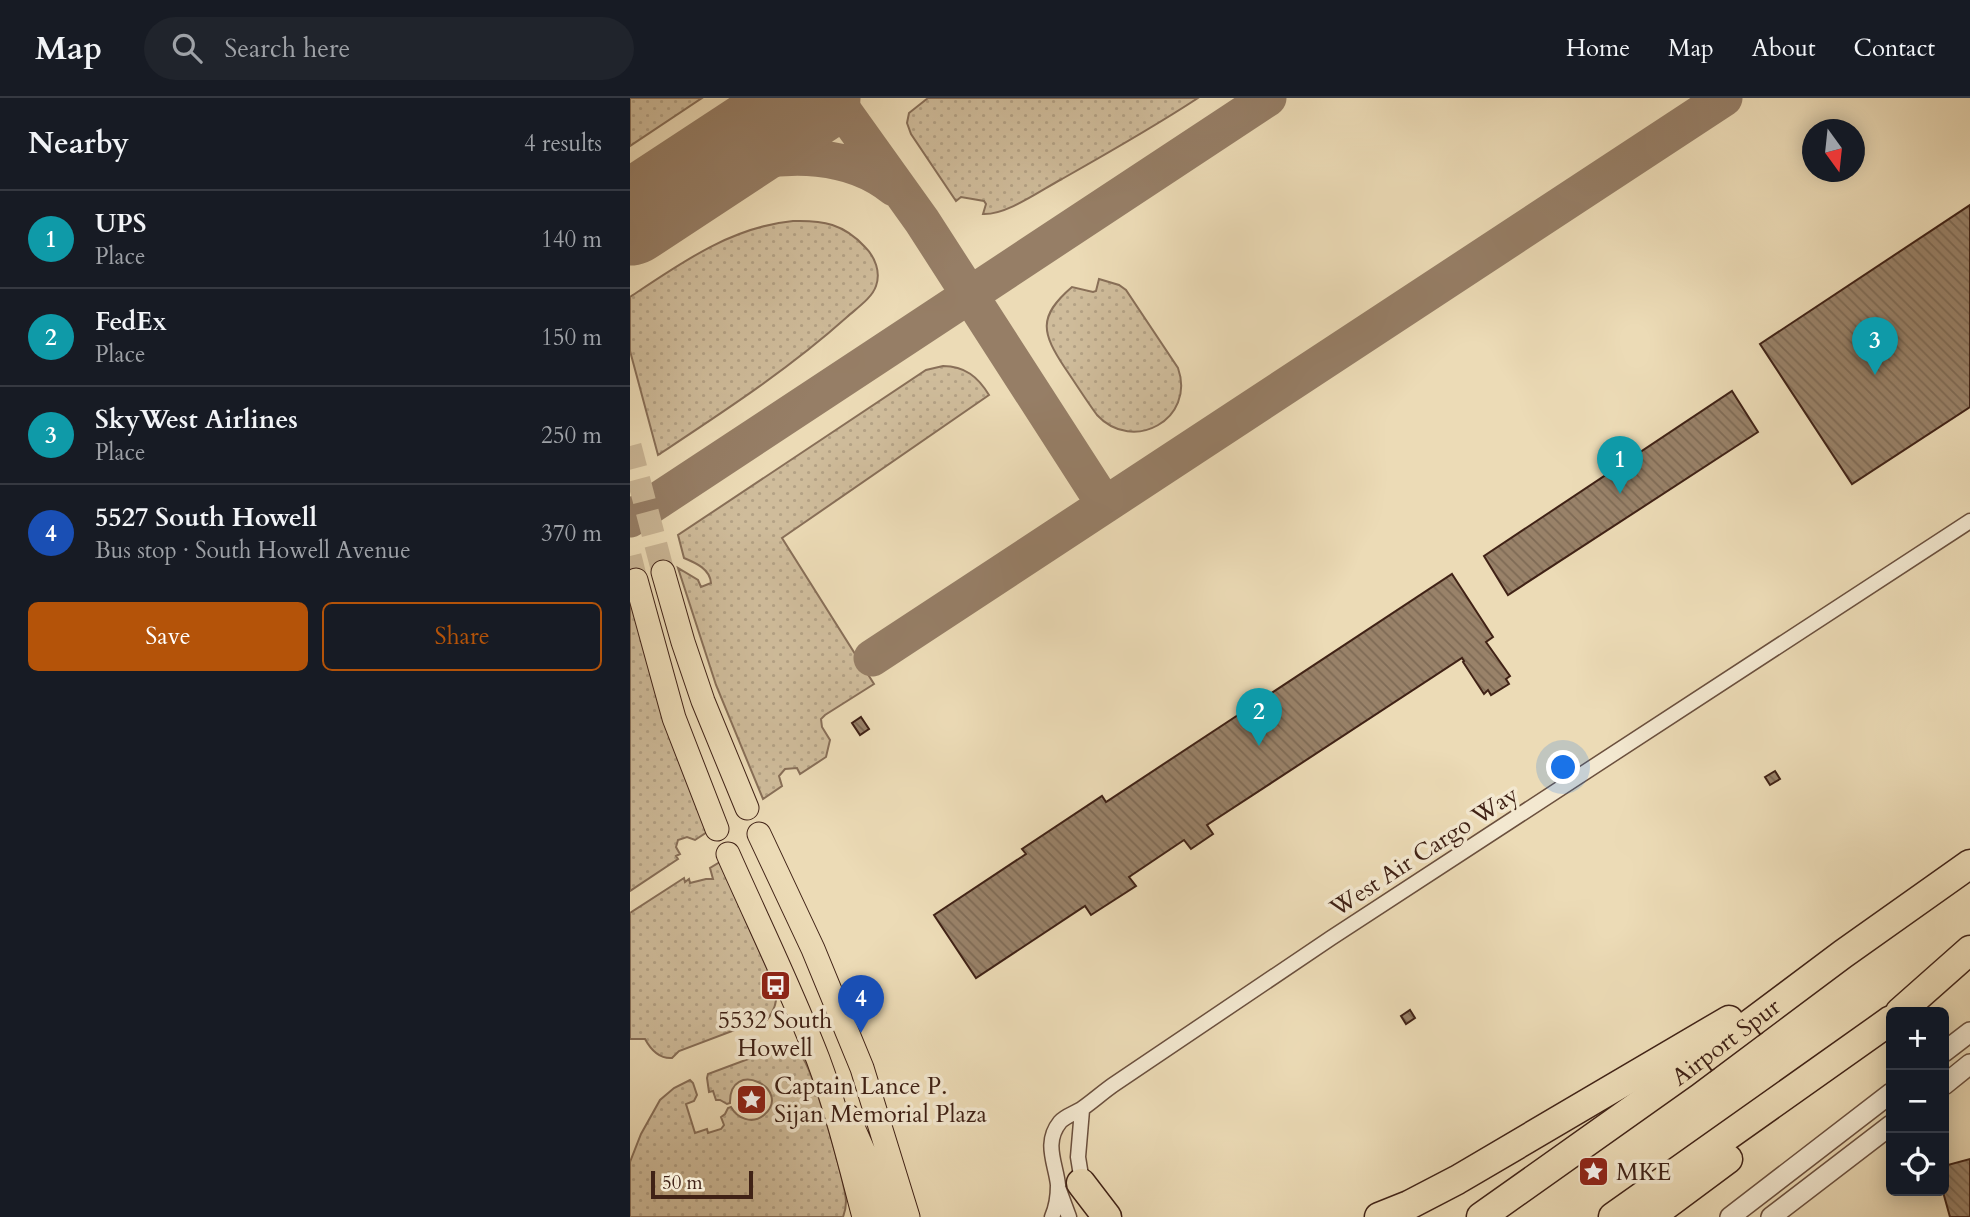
<!DOCTYPE html>
<html lang="en">
<head>
<meta charset="utf-8">
<style>
  :root { --surface:#171b24; --page:#20242c; --text:#f1f3f6; --muted:#9ea1a6; --line:#363941; --accent:#b45309 }
  body { margin:0; font-family:Cardo,serif; background:var(--page); color:var(--text) }
  .controls { position:absolute; right:21px; bottom:21px; display:grid; overflow:hidden; border-radius:10px; box-shadow:0 4px 18px #0003 }
  .controls button { width:63px; height:63px; display:grid; place-items:center; padding:0; border:0; border-bottom:2px solid var(--line); background:var(--surface); color:var(--text); font:35px sans-serif }
  .compass { position:absolute; left:1172px; top:21px; width:63px; height:63px; border-radius:50%; background:var(--surface); box-shadow:0 4px 18px #0003; rotate:165deg }
  .scale { position:absolute; left:21px; bottom:18px; width:102px; box-sizing:border-box; padding-left:7px; border:4px solid #402216; border-top:0; font-size:19px; line-height:24px; white-space:nowrap; color:#402216; -webkit-text-stroke:5px #f3e8d0; paint-order:stroke }
  .you { position:absolute; left:934px; top:670px; width:24px; height:24px; margin:-18px; border:5px solid #fff; border-radius:50%; background:#1a73e8; box-shadow:0 0 0 10px #1a73e833 }
  .badge { display:grid; place-items:center; width:46px; height:46px; border-radius:50%; background:var(--accent); color:#fff; font-size:23px; font-weight:700 }
  .pin { position:absolute; translate:-50% -58px; filter:drop-shadow(0 2px 4px #0008) }
  .pin::after { content:''; position:absolute; top:37px; width:24px; height:21px; background:inherit; clip-path:polygon(0 0,100% 0,50% 100%) }
  .list { margin:0; padding:0; list-style:none }
  h2 { display:flex; justify-content:space-between; align-items:center; height:91px; margin:0; padding:0 28px; font-size:30px }
  h2 small { font-size:23px; font-weight:400; color:var(--muted) }
  .list li { display:grid; grid-template-columns:46px 1fr auto; gap:21px; align-items:center; box-sizing:border-box; height:98px; padding:0 28px; border-top:2px solid var(--line) }
  .list b { display:block; font-size:26px; white-space:nowrap }
  .list p { margin:0; font-size:23px; white-space:nowrap; color:var(--muted) }
  .list em { font-size:23px; font-style:normal; color:var(--muted) }
  .actions { display:flex; gap:14px; padding:21px 28px }
  .actions a { flex:1; padding:16px 0; border:2px solid var(--accent); border-radius:10px; text-align:center; font-size:24px; color:var(--accent) }
  .actions .main { background:var(--accent); color:#fff }
  .icon { flex:none; width:38px; height:38px; fill:none; stroke:currentColor; stroke-width:2; stroke-linecap:round; stroke-linejoin:round }
  .map { position:relative; flex:none; width:1340px; height:1119px; overflow:hidden }
  header { display:flex; align-items:center; gap:42px; box-sizing:border-box; height:98px; padding:0 35px; background:var(--surface); border-bottom:2px solid var(--line) }
  header strong { font-size:33px }
  nav { display:flex; gap:38px; margin-inline-start:auto; font-size:24px }
  .search { width:490px; height:63px; background:var(--page); display:flex; align-items:center; gap:18px; box-sizing:border-box; padding:0 24px; border-radius:38px; color:var(--muted); font-size:26px }
  main { display:flex }
  aside { flex:1; background:var(--surface) }
  .map>svg:first-child { display:block }
  .grass { fill:url(#grass-dots); stroke:#886f58; stroke-width:2 }
  .lines { fill:none; stroke-linecap:round; stroke-linejoin:round }
  .taxiway { stroke:#967e66; stroke-width:37 }
  .runway { stroke:#967e66; stroke-width:93 }
  .building { fill:url(#building-back-hatch); stroke:#402216; stroke-width:2 }
  .primary-tunnel { stroke:#cab696; stroke-width:23; stroke-dasharray:23 11; stroke-linecap:butt }
  .minor-casing { stroke:#6b503e; stroke-width:17 }
  .tertiary-casing { stroke:#6b503e; stroke-width:22 }
  .primary-casing { stroke:#402216; stroke-width:25 }
  .motorway-casing { stroke:#402216; stroke-width:31 }
  .minor { stroke:#f3e8d0; stroke-width:14 }
  .tertiary { stroke:#f3e8d0; stroke-width:19 }
  .primary { stroke:#ecdbb6; stroke-width:23 }
  .motorway { stroke:#ecdbb6; stroke-width:28 }
  .labels { text-anchor:middle; stroke-width:7; stroke-linejoin:round; paint-order:stroke }
  .street-label { font-size:24px; fill:#402216; stroke:#f3e8d0 }
  .poi-label { font-size:24px; fill:#402216; stroke:#f3e8d0; text-anchor:start }
</style>
</head>
<body>
<header>
<strong>Map</strong>
<div class="search"><svg class="icon" aria-label="search" viewBox="0 0 24 24"><circle cx="10" cy="10" r="6"/><path d="M15 15l6 6"/></svg>Search here</div>
<nav><a>Home</a><a>Map</a><a>About</a><a>Contact</a></nav>
</header>
<main>
<aside>
<h2>Nearby<small>4 results</small></h2>
<ul class="list">
<li><span class="badge" style="background:#0f9aa8">1</span><div><b>UPS</b><p>Place</p></div><em>140 m</em></li>
<li><span class="badge" style="background:#0f9aa8">2</span><div><b>FedEx</b><p>Place</p></div><em>150 m</em></li>
<li><span class="badge" style="background:#0f9aa8">3</span><div><b>SkyWest Airlines</b><p>Place</p></div><em>250 m</em></li>
<li><span class="badge" style="background:#1a4fb4">4</span><div><b>5527 South Howell</b><p>Bus stop · South Howell Avenue</p></div><em>370 m</em></li>
</ul>
<div class="actions"><a class="main">Save</a><a>Share</a></div>
</aside>
<div class="map">
<svg width="1340" height="1119" viewBox="0 0 1340 1119">
  <defs>
    <pattern id="grass-dots" width="8" height="8" patternUnits="userSpaceOnUse" patternTransform="scale(1.75)"><rect width="8" height="8" fill="#cfbc9b"/><path d="M2 2h.1M6 6h.1" fill="none" stroke="#b3a185" stroke-width="1.8" stroke-linecap="round"/></pattern>
    <pattern id="building-back-hatch" width="6" height="6" patternUnits="userSpaceOnUse" patternTransform="scale(1.75)"><rect width="6" height="6" fill="#998269"/><path d="M-1 5l2 2M0 0l6 6M5-1l2 2" fill="none" stroke="#7e6a55"/></pattern>
  </defs>
  <rect width="100%" height="100%" fill="#ecdbb6"/>
  <filter id="stains"><feTurbulence type="fractalNoise" baseFrequency=".00286" numOctaves="4"/><feColorMatrix values="0 0 0 0 .2 0 0 0 0 .09 0 0 0 0 .02 0 0 0 .5 -.17"/></filter>
  <radialGradient id="worn" r=".72"><stop offset=".6" stop-color="#630" stop-opacity="0"/><stop offset="1" stop-color="#630" stop-opacity=".3"/></radialGradient>
  <path class="grass" d="M0 0H72L0 48Z
    M298 0H568C524 29 478 55 432 81 411 92 377 117 353 116L356 106 354 103 331 99 326 103 281 36 277 25 279 15Z
    M163 123C193 122 214 126 235 149 245 159 251 174 246 188 242 200 227 210 217 219 159 271 93 314 28 357L0 253V199C51 165 101 129 163 123Z
    M469 181 489 187 496 192 548 270C566 321 503 356 467 317 456 302 446 286 435 270 412 235 407 219 442 189L463 194 466 193Z
    M313 268C335 268 348 279 359 297L152 440 244 586 195 617 191 621 192 629 200 642 196 659 170 676 167 670 155 671 149 678 152 688 133 701 86 587 48 470 68 482 71 489 81 485C80 471 66 465 54 460L48 437 296 272Z
    M0 500C21 580 45 657 77 734L65 742 57 739 48 742 46 749 50 756 46 758 48 761 0 793Z
    M90 764 138 872 136 874 144 892H147C147 907 143 919 130 928L122 926 118 927 49 953 42 960C29 961 21 952 15 941H0V815L54 780 55 784 59 781 60 785 76 781H83L80 770Z
    M145 951C154 951 164 952 171 958 182 967 215 1085 216 1103 216 1109 215 1114 213 1119H0V1064L11 1036 30 1002 44 990 60 982 63 985 67 997 64 1003 56 1006 65 1035 77 1031 78 1035 91 1031 94 1027 91 1019 95 1016 98 1010 101 1009C107 1020 122 1027 134 1017 164 991 99 959 100 1005L97 1006 90 1002H86L83 993 79 994 77 980 78 976Z"/>
  <g class="lines">
    <path class="taxiway" d="M204 0 292 123 475 407
      M0 124C33 103 67 81 105 69 157 53 221 55 264 90
      M0 421 638 0
      M242 560 1094 0"/>
    <path class="runway" d="M0 121 184 0"/>
  </g>
  <path class="building" d="M1340 107V309L1222 386 1130 246Z
    M1102 293 1128 334 878 497 854 458Z
    M822 476 863 539 856 544 880 578 876 581 879 586 861 597 858 592 854 596 833 564 834 563 832 560 577 727 583 736 561 751 554 742 499 779 506 788 461 817 455 808 346 880 304 817 396 756 392 751 472 698 476 704Z
    M231 619 239 631 230 637 222 625Z
    M1145 673 1150 681 1140 687 1135 679Z
    M780 912 785 920 776 926 771 918Z
    M1340 1061V1119H1320L1313 1094 1316 1093 1314 1084V1068Z"/>
  <g class="lines">
    <path class="primary-tunnel" d="M0 348 33 474
      M0 458 6 482"/>
    <defs>
      <path id="minor" d="M452 1012 448 1059 453 1090
        M429 1092 439 1119
        M422 1119C426 1110 428 1097 428 1087 426 1066 413 1045 430 1024 435 1018 446 1015 453 1010 463 1003 473 994 483 987L701 840 1340 423"/>
      <path id="tertiary" d="M1314 954 1340 934
        M1314 987 1340 966
        M1100 1119 1261 995
        M1141 1119 1261 1027"/>
      <path id="primary" d="M33 474 53 544 73 603 117 710
        M6 482 44 620 87 731
        M129 736 183 851 232 970 278 1119
        M98 756C128 824 161 891 188 961 207 1012 220 1066 234 1119
        M218 1018 241 1070 257 1119"/>
      <g id="motorway">
        <path d="M1270 914 1340 852"/>
        <path d="M451 1085 477 1119"/>
        <path d="M749 1119 779 1107 827 1082 1099 922"/>
        <path id="s1" d="M851 1119 1054 975 1213 856 1340 766"/>
        <path d="M983 1119 1261 922"/>
        <path d="M1020 1119 1098 1061"/>
      </g>
    </defs>
    <use href="#minor" class="minor-casing"/>
    <use href="#tertiary" class="tertiary-casing"/>
    <use href="#primary" class="primary-casing"/>
    <use href="#motorway" class="motorway-casing"/>
    <use href="#minor" class="minor"/>
    <use href="#tertiary" class="tertiary"/>
    <use href="#primary" class="primary"/>
    <use href="#motorway" class="motorway"/>
  </g>
  <defs>
    <symbol id="bus-square" viewBox="-11 -11 22 22"><rect x="-9" y="-9" width="18" height="18" rx="4" fill="#8f2418" stroke="#f3e8d0"/><path d="M-5-6H5V4H4V6H2V4H-2V6H-4V4H-5ZM-3.5-4V0h7V-4ZM-3.5 1.2v1.5H-2V1.2ZM2 1.2v1.5H3.5V1.2Z" fill="#fff"/></symbol>
    <symbol id="sight-square" viewBox="-11 -11 22 22"><rect x="-9" y="-9" width="18" height="18" rx="4" fill="#8f2418" stroke="#f3e8d0"/><path d="M0-6L1.8-2.2L6-1.7L2.9 1.2L3.7 5.4L0 3.3L-3.7 5.4L-2.9 1.2L-6-1.7L-1.8-2.2Z" fill="#fff"/></symbol>
  </defs>
  <g fill-rule="evenodd">
    <use href="#bus-square" x="128" y="870" width="35" height="35"/>
    <use href="#sight-square" x="104" y="984" width="35" height="35"/>
    <use href="#sight-square" x="946" y="1056" width="35" height="35"/>
  </g>
  <g class="labels">
    <g class="street-label">
      <text transform="translate(794 753) rotate(-33)" y="8">West Air Cargo Way</text>
      <text dy="8" stroke="none"><textPath href="#s1" startOffset="301">Airport Spur</textPath></text>
    </g>
    <g class="poi-label">
      <text x="145" y="930" text-anchor="middle">5532 South<tspan x="145" dy="28">Howell</tspan></text>
      <text x="144" y="996">Captain Lance P.<tspan x="144" dy="28">Sijan Memorial Plaza</tspan></text>
      <text x="986" y="1082">MKE</text>
    </g>
  </g>
  <rect width="100%" height="100%" filter="url(#stains)"/>
  <rect width="100%" height="100%" fill="url(#worn)"/>
</svg>
<div class="controls">
<button>+</button>
<button>−</button>
<button><svg class="icon" aria-label="locate" viewBox="0 0 24 24"><circle cx="12" cy="12" r="6"/><path d="M12 2v4M12 18v4M2 12h4M18 12h4"/></svg></button>
</div>
<svg class="compass" viewBox="-18 -18 36 36"><path d="M0-13l5 13h-10z" fill="#e53935"/><path d="M0 13l5-13h-10z" fill="#9ea1a6"/></svg>
<div class="scale">50 m</div>
<div class="you"></div>
<div class="pin badge" style="left:990px;top:396px;background:#0f9aa8">1</div>
<div class="pin badge" style="left:629px;top:648px;background:#0f9aa8">2</div>
<div class="pin badge" style="left:1245px;top:277px;background:#0f9aa8">3</div>
<div class="pin badge" style="left:231px;top:935px;background:#1a4fb4">4</div>
</div>
</main>
</body>
</html>
